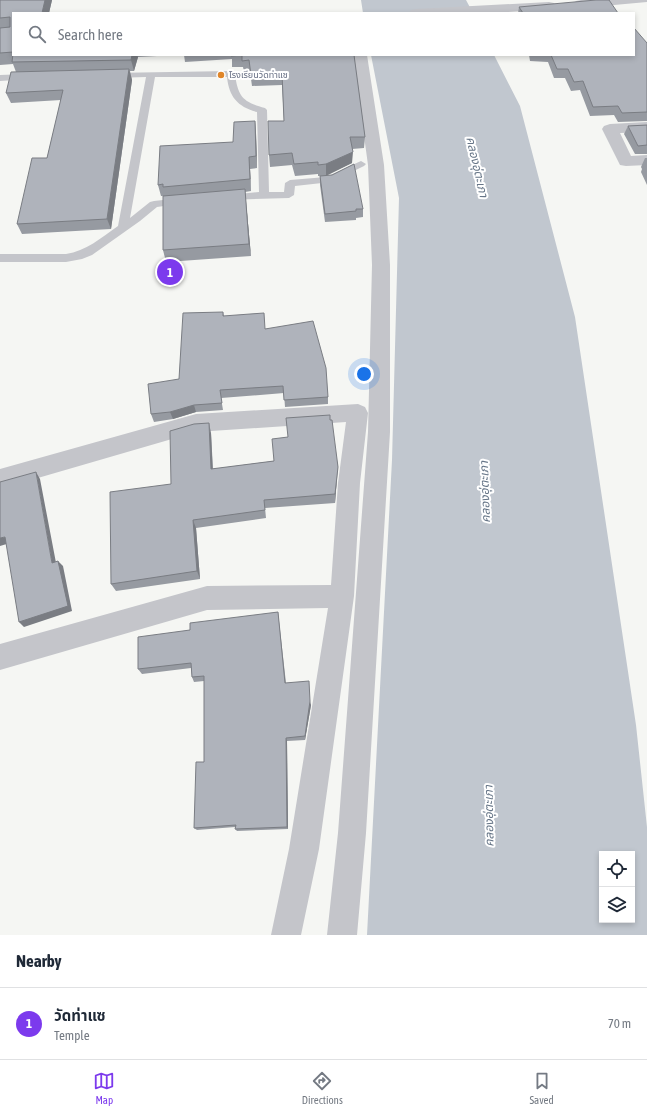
<!DOCTYPE html>
<html lang="en">
<head>
<meta charset="utf-8">
<style>
  :root { --surface:#fff; --page:#f2f2f3; --text:#1f2937; --muted:#747a83; --line:#e0e1e3; --accent:#7c3aed }
  body { margin:0; font-family:"Asap Condensed","Noto Sans Thai",sans-serif; background:var(--page); color:var(--text) }
  .controls { position:absolute; right:12px; bottom:12px; display:grid; overflow:hidden; border-radius:0px; box-shadow:0 2px 6px #0003 }
  .controls button { width:36px; height:36px; display:grid; place-items:center; padding:0; border:0; border-bottom:1px solid var(--line); background:var(--surface); color:var(--text); font:20px sans-serif }
  .you { position:absolute; left:364px; top:374px; width:14px; height:14px; margin:-10px; border:3px solid #fff; border-radius:50%; background:#1a73e8; box-shadow:0 0 0 6px #1a73e833 }
  .badge { display:grid; place-items:center; width:26px; height:26px; border-radius:50%; background:var(--accent); color:#fff; font-size:13px; font-weight:700 }
  .pin { position:absolute; translate:-50% -50%; border:2px solid #fff; box-shadow:0 1px 4px #0006 }
  .list { margin:0; padding:0; list-style:none }
  h2 { display:flex; justify-content:space-between; align-items:center; height:52px; margin:0; padding:0 16px; font-size:17px }
  h2 small { font-size:13px; font-weight:400; color:var(--muted) }
  .list li { display:grid; grid-template-columns:26px 1fr auto; gap:12px; align-items:center; box-sizing:border-box; height:72px; padding:0 16px; border-top:1px solid var(--line) }
  .list b { display:block; font-size:15px; white-space:nowrap }
  .list p { margin:0; font-size:13px; white-space:nowrap; color:var(--muted) }
  .list em { font-size:13px; font-style:normal; color:var(--muted) }
  .icon { flex:none; width:22px; height:22px; fill:none; stroke:currentColor; stroke-width:2; stroke-linecap:round; stroke-linejoin:round }
  .map { position:relative; flex:none; width:647px; height:935px; overflow:hidden }
  .search { position:absolute; background:var(--surface); box-shadow:0 2px 6px #0003; left:12px; right:12px; top:12px; height:44px; display:flex; align-items:center; gap:10px; box-sizing:border-box; padding:0 14px; border-radius:0px; color:var(--muted); font-size:15px }
  .sheet { height:124px; background:var(--surface) }
  nav { display:flex; justify-content:space-around; align-items:center; box-sizing:border-box; height:56px; border-top:1px solid var(--line); background:var(--surface); font-size:11px; color:var(--muted) }
  nav a { display:grid; justify-items:center; gap:2px }
  nav .on { color:var(--accent) }
  .map>svg:first-child { display:block }
  .water { fill:#c1c7cf; fill-rule:evenodd }
  .lines { fill:none; stroke-linecap:round; stroke-linejoin:round }
  .service { fill:#c4c5ca; fill-rule:evenodd }
  .minor { fill:#c4c5ca; fill-rule:evenodd }
  .tertiary { fill:#c4c5ca; fill-rule:evenodd }
  .wall { fill:#969aa1 }
  .shaded-wall { fill:#7a7d83 }
  .building { fill:#afb3bb; stroke:#7a7d83 }
  .poi-dot { fill:#e08629; stroke:#fff; stroke-width:1.5 }
  .labels { text-anchor:middle; stroke-width:4; stroke-linejoin:round; paint-order:stroke }
  .far-poi-label { font-size:9px; fill:#666e83; stroke:#fff; text-anchor:start }
  .water-label { font-size:12px; font-style:italic; fill:#667587; stroke:#fff }
</style>
</head>
<body>
<div class="map">
<svg width="647" height="935" viewBox="0 0 647 935">
  <rect width="100%" height="100%" fill="#f5f6f3"/>
  <path class="water" d="M361 0H466L473 13H363Z
    M371 55H494L520 106 575 317 636 725 647 827V935H367L392 460 399 198ZM602 854H632V920H602Z"/>
  <g class="lines">
    <path class="service" d="M231 71 235 74C238 97 243 102 265 108L267 110 269 192H284L285 183 290 180 326 177 361 161 366 164 364 166 331 182 295 186 294 195 289 198 225 200 224 198 225 196 229 195 259 192 257 112C238 107 229 97 227 77H155L130 218 150 202 154 201 181 198 185 199 186 201 185 203 157 207 140 221 92 255 82 259 66 262H0V254H66C86 251 101 238 118 226L146 77 113 78 109 75 110 73Z
      M27 74 30 75 31 77 30 79 0 81V75Z"/>
    <path class="minor" d="M353 55H367L384 165 390 265V432L366 833 357 935H327L338 833 368 432 372 265 368 165Z
      M647 122V132L620 133 631 156 647 155V165L626 166 620 165 602 129 604 126 610 124Z
      M358 404 365 407 368 413 360 483 354 596 319 849 301 935H271L289 849 328 608 207 610 0 670V644L207 586 331 585 338 483 346 422 196 432 0 489V469L196 414Z"/>
    <path class="tertiary" d="M581 0H647V2L581 8 576 7 574 4 576 1Z
      M549 2 554 3 556 6 554 9 493 13H409L411 10 416 9Z"/>
  </g>
  <path class="wall" d="M0 0H52L49 13H13V55H176L138 57 134 71H130L132 80 111 229 22 234 17 224 47 158 61 100 11 103 6 93 16 72 13 64 0 65Z
    M519 7 618 13H518Z
    M647 43V121L618 122 614 115 590 116 580 90 571 91 565 78H554L548 62 530 61 529 55H634Z
    M184 55H354L365 137 364 148 352 149V163L326 175 363 209V217L356 218V220L325 222 320 185V176H323H318V174L295 176 292 165 270 167 269 155 284 121 282 85 252 86 250 72H244L243 67H232V59L185 62Z
    M255 121 256 133 257 168 250 169 251 191 245 192 251 256 166 262 163 250V196H161L158 185 233 142Z
    M647 125V154H635L624 134 628 126Z
    M645 158H647V185L641 172 642 169 641 167Z
    M223 312 224 316 265 329 328 397V404L285 407 284 393 221 398 223 410 196 412 173 419 154 422 151 414 179 379Z
    M330 420 338 467 335 503 265 508 266 518 196 528 200 579 116 591 111 584 171 484 211 433 213 469 274 461 288 437Z
    M278 612 286 683 311 705 305 740 287 741 288 829 237 831 235 829V827L197 830 194 828 204 762V681L194 682 192 677 191 668 142 674 138 669 190 630Z"/>
  <path class="shaded-wall" d="M45 0H52L49 13H42Z
    M132 55H137L138 57 134 71 131 60Z
    M129 69 132 80 111 229 107 219Z
    M255 121 256 133 257 168 256 156Z
    M353 152 352 163 326 176V164Z
    M249 157 250 169 251 191 250 179Z
    M245 189 246 201 251 256 249 244Z
    M194 405 196 412 173 419 170 412Z
    M209 423 211 433 213 478 211 469Z
    M338 467 337 476 335 503V494Z
    M36 472 40 479 57 568 52 563Z
    M193 520 196 528 200 579 197 571Z
    M5 537 10 543 0 546V538Z
    M58 561 63 566 72 611 24 627 19 622Z
    M310 701 311 705 305 740V736Z
    M286 738 287 741 288 829 287 827Z"/>
  <path class="building" d="M0 0H45L42 13H13V52L0 53V28L10 27V17L0 18Z
    M596 0H609L618 13H523L519 7Z
    M634 28 647 43V112L622 113 618 106 593 107 583 81 574 82 568 69H557L551 55H634Z
    M13 54V55H132L131 60 12 62Z
    M231 55H354L365 137H350L353 152 326 164 318 165V162L294 164 292 153 269 155 268 121H284L282 73 251 75 249 60 242 61V55L231 56Z
    M129 69 107 219 17 224 32 158H47L63 90 6 93 11 72Z
    M255 121 256 156 249 157 250 179 163 187V184L158 185 160 146 233 142 234 122Z
    M647 125V145L638 146 628 126Z
    M354 164 363 209H356V211L325 214 320 176 332 175Z
    M245 189 249 244 163 250V196Z
    M223 312V316L264 313 265 329 313 321 326 368 328 397 284 400 283 386 220 390 222 403 194 405 170 412 151 414 148 384 179 379 183 313Z
    M330 415V420H332L338 467 335 494 264 500 265 510 193 520 197 571 111 584 110 492 171 484 170 431 194 424 209 423 211 469 274 461 272 439 288 437 286 418Z
    M36 472 52 563 58 561 68 606 19 622 5 537 0 538V482Z
    M278 612 285 683 309 681 310 701 305 736 286 738 287 827 235 829 236 825 194 828 196 762H204V676L192 677 191 663 138 669V637L190 630V623Z"/>
  <circle class="poi-dot" cx="221" cy="75" r="4"/>
  <g class="labels">
    <g class="far-poi-label">
      <text x="229" y="78">โรงเรียนวัดท่าแซ</text>
    </g>
    <g class="water-label">
      <text transform="translate(477 167) rotate(77)" y="4">คลองอุ่ตะเภา</text>
      <text transform="translate(485 492) rotate(-92)" y="4">คลองอุ่ตะเภา</text>
      <text transform="translate(489 816) rotate(-91)" y="4">คลองอุ่ตะเภา</text>
    </g>
  </g>
</svg>
<div class="controls">
<button><svg class="icon" aria-label="locate" viewBox="0 0 24 24"><circle cx="12" cy="12" r="6"/><path d="M12 2v4M12 18v4M2 12h4M18 12h4"/></svg></button>
<button><svg class="icon" aria-label="layers" viewBox="0 0 24 24"><path d="M12 4l9 5-9 5-9-5zM3 14l9 5 9-5"/></svg></button>
</div>
<div class="you"></div>
<div class="pin badge" style="left:170px;top:272px">1</div>
<div class="search"><svg class="icon" aria-label="search" viewBox="0 0 24 24"><circle cx="10" cy="10" r="6"/><path d="M15 15l6 6"/></svg>Search here</div>
</div>
<section class="sheet">
<h2>Nearby<small></small></h2>
<ul class="list">
<li><span class="badge">1</span><div><b>วัดท่าแซ</b><p>Temple</p></div><em>70 m</em></li>
</ul>
</section>
<nav>
<a class="on"><svg class="icon" aria-label="map" viewBox="0 0 24 24"><path d="M3 6l6-2 6 2 6-2v14l-6 2-6-2-6 2zM9 4v14M15 6v14"/></svg>Map</a>
<a><svg class="icon" aria-label="directions" viewBox="0 0 24 24"><path d="M12 3l9 9-9 9-9-9zM9 14v-3h6M13 9l2 2-2 2"/></svg>Directions</a>
<a><svg class="icon" aria-label="saved" viewBox="0 0 24 24"><path d="M7 4h10v16l-5-4-5 4z"/></svg>Saved</a>
</nav>
</body>
</html>
